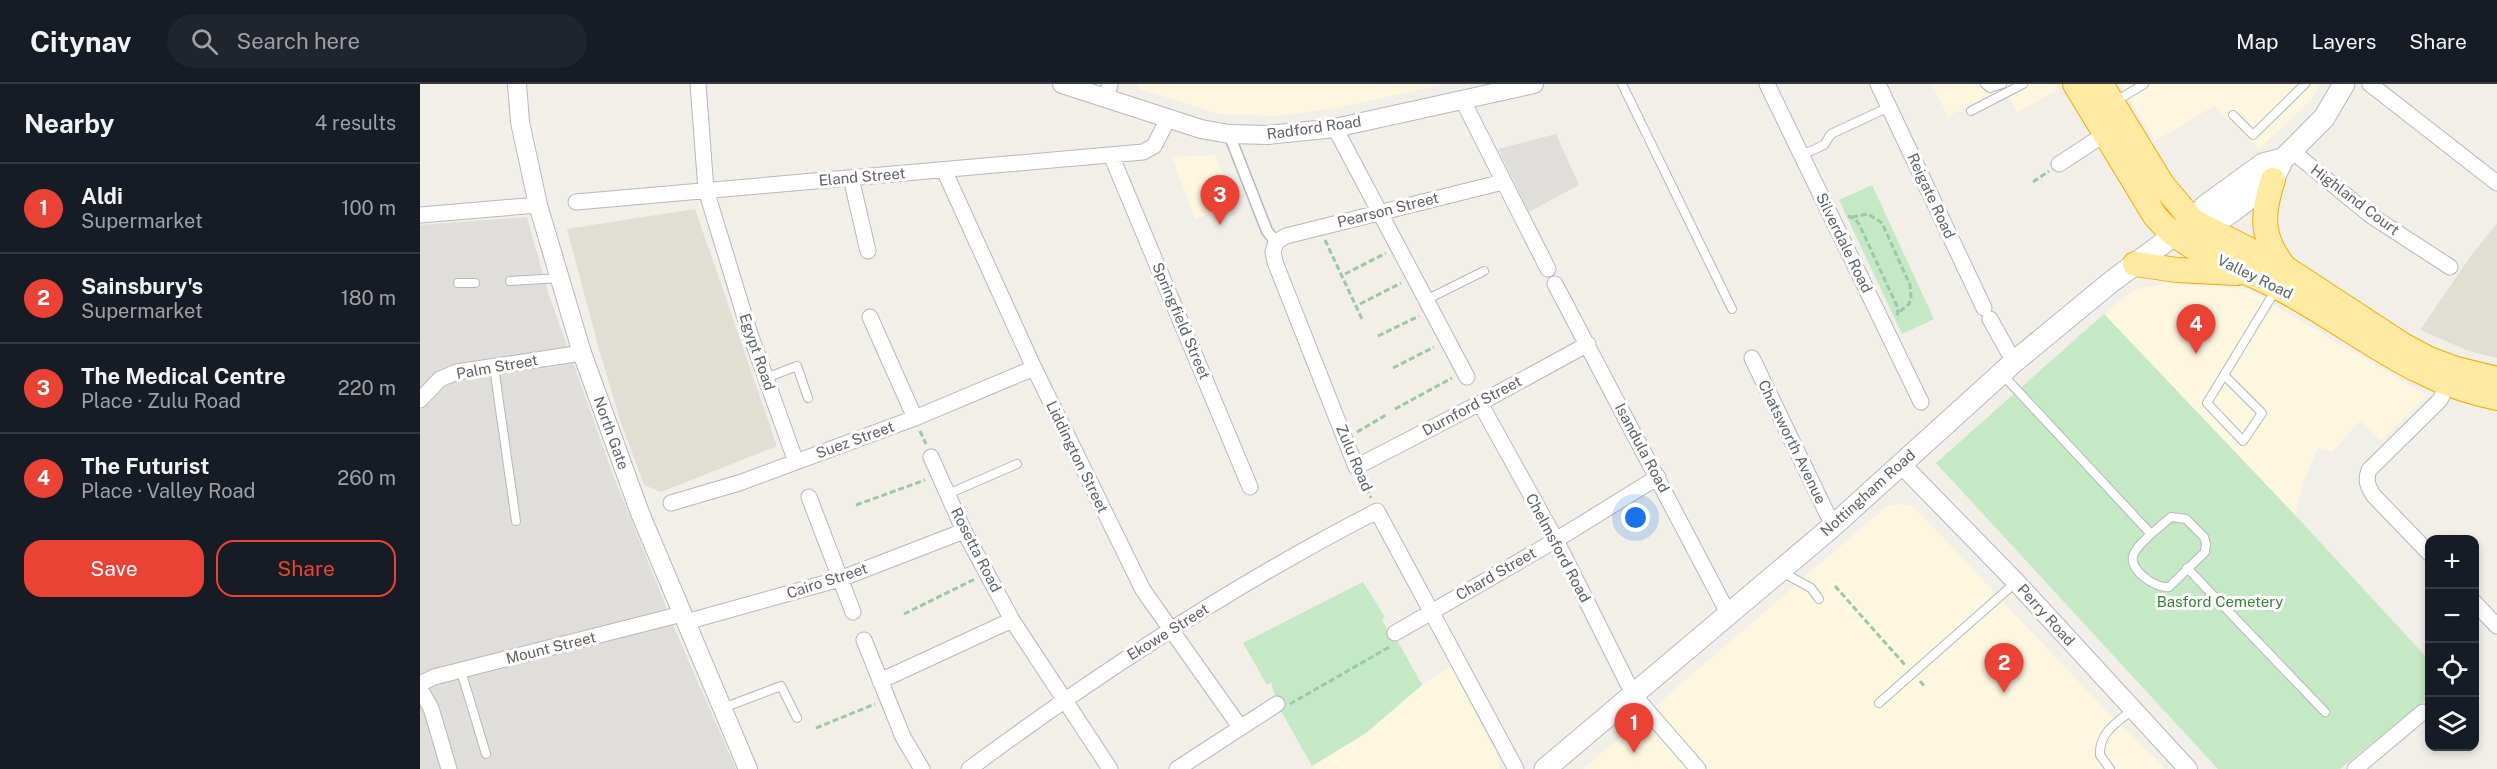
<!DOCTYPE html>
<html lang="en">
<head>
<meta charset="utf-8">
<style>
  :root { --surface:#171b24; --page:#20242c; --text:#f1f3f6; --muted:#9ea1a6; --line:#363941; --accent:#ea4335 }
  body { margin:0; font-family:"Public Sans",sans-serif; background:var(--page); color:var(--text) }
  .controls { position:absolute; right:18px; bottom:18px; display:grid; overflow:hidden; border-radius:12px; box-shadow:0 3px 9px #0003 }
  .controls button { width:54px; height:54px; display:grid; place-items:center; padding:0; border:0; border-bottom:2px solid var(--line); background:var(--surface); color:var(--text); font:30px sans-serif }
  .you { position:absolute; left:1216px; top:434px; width:21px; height:21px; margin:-15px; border:4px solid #fff; border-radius:50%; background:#1a73e8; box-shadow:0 0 0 9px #1a73e833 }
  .badge { display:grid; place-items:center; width:39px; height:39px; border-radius:50%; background:var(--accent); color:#fff; font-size:20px; font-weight:700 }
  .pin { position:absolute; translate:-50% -50px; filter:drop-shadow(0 2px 3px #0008) }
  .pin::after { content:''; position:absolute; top:32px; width:21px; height:18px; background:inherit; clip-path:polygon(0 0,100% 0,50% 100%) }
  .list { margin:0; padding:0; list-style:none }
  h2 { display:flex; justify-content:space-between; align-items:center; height:78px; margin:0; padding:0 24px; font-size:26px }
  h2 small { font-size:20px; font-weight:400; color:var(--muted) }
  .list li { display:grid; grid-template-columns:39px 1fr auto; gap:18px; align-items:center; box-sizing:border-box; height:90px; padding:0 24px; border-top:2px solid var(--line) }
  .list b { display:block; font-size:22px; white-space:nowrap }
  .list p { margin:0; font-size:20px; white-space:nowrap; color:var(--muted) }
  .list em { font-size:20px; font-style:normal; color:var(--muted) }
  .actions { display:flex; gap:12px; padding:18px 24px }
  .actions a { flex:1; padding:14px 0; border:2px solid var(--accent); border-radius:18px; text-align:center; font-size:21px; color:var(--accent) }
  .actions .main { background:var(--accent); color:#fff }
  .icon { flex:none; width:33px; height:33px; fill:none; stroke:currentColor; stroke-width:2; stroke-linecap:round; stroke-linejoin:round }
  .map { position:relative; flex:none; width:2077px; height:685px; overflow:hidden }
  header { display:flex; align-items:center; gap:36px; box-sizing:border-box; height:84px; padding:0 30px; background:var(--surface); border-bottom:2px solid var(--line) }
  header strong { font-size:28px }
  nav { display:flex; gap:33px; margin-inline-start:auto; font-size:21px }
  .search { width:420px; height:54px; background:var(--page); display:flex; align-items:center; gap:15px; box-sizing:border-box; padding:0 21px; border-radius:33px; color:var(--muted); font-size:22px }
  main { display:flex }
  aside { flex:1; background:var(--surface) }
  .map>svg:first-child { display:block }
  .commercial { fill:#fef7e0 }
  .industrial { fill:#e0deda }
  .education { fill:#e1ded6 }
  .green { fill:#c5e8c5 }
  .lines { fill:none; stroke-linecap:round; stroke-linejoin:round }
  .service-casing { stroke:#b5b8bc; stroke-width:10 }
  .pedestrian-casing { stroke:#b5b8bc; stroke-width:13 }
  .minor-casing { stroke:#b5b8bc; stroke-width:17 }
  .tertiary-casing { stroke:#b5b8bc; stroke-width:20 }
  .secondary-casing { stroke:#b6babf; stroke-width:23 }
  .trunk-casing { stroke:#f9ab00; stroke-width:26 }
  .path { stroke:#9cc7a9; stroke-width:3; stroke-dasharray:6 3; stroke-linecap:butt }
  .service { stroke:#fff; stroke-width:8 }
  .pedestrian { stroke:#fff; stroke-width:10 }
  .minor { stroke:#fff; stroke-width:15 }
  .tertiary { stroke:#fff; stroke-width:18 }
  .secondary { stroke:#fff; stroke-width:21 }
  .trunk { stroke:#feeaa1; stroke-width:24 }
  .labels { text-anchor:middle; stroke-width:6; stroke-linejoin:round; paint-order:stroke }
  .street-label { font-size:15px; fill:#5f6368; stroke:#fff }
  .park-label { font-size:15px; fill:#348238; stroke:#fff }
</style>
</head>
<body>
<header>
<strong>Citynav</strong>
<div class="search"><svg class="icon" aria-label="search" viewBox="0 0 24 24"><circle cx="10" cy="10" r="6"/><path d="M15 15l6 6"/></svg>Search here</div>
<nav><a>Map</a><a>Layers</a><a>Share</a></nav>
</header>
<main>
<aside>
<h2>Nearby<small>4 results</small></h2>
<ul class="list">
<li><span class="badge">1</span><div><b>Aldi</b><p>Supermarket</p></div><em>100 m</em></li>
<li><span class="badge">2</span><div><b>Sainsbury's</b><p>Supermarket</p></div><em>180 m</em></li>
<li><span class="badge">3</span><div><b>The Medical Centre</b><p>Place · Zulu Road</p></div><em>220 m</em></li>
<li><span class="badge">4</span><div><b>The Futurist</b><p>Place · Valley Road</p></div><em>260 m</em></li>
</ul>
<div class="actions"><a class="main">Save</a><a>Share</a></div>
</aside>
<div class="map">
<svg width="2077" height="685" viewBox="0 0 2077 685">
  <rect width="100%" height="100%" fill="#f1efe8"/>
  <path class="commercial" d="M717 0H1025L917 24 856 32 799 30 720 5Z
    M1512 0H1634L1638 6 1597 28 1584 4 1528 32Z
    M1700 0H1900L1891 16 1839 65 1794 22 1735 57Z
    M795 71 816 122 775 135 752 73Z
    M1746 199 1826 205 2007 311 1961 356 1940 337 1912 368 1898 364 1885 394 1875 431 1684 230 1714 206Z
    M1481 420 1494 423 1687 628 1746 685H1163L1467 422Z
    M1031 582 1079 675V685H895L892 682 946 649 1002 601Z"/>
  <path class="industrial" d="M1136 50 1159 101 1109 128 1078 65Z
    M107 133 128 208 193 391 260 557 316 685H0V141Z"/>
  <path class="education" d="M275 125 357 362 241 408 224 401 201 339 180 269 147 145Z
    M2077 139V274L2049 267 2000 246 2050 173Z"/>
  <path class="green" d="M1452 101 1514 235 1482 250 1419 116Z
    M1684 230 1875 431 2009 576V613L1920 685H1798L1516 379Z
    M943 498 965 533 962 536 974 558 977 556 1002 601 946 649 892 682 857 620 851 598 847 601 823 559Z"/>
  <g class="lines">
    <defs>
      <path id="service" d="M1202 0 1312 225
        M1565 0 1570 4 1582 0
        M1696 17 1724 0
        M1551 27 1603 0
        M1813 31 1833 51 1885 0
        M1382 71 1404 61 1411 50 1469 23
        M90 197 140 194
        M38 199H55
        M1006 216 1064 187
        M74 283 96 437
        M1582 290 1731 450 1751 433 1766 435 1784 453 1786 460 1785 468 1749 503C1736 505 1710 487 1713 472 1715 464 1725 456 1731 450
        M1804 291 1842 329 1823 357 1787 319 1855 207
        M346 294 377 282 388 314
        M528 410 597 380
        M1767 484 1905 628
        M1362 488 1391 504 1399 515
        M41 587 66 670
        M1459 619 1595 499
        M303 624 361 602 377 634
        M1690 685 1680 671C1679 649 1696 639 1712 626"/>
      <path id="pedestrian" d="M809 50 847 147 856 158"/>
      <path id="minor" d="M278 0 286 106 330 250 376 378
        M1347 0 1501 318
        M1458 0 1564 224
        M1950 0 2077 99
        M686 15 690 0
        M1042 15 1128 185
        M915 44 1047 293
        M1872 67 1950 131 2030 183
        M691 71 830 403
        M1639 80 1685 50
        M524 86 614 284 723 506 820 643
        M431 94 448 167
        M1083 98 866 152 856 158 853 168 855 178 936 383 1060 319 1168 260
        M156 118 723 68 734 62 748 35
        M0 131 118 121
        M1135 200 1308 529
        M450 233 495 334
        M1570 235 1594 278
        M1332 274 1413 442
        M0 316 20 295 37 288 162 269
        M1060 319 1136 456 1213 610 1278 685
        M511 373 544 447 592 536 690 685
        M389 413 433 528
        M251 419 319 399 495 334 614 284
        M2010 470 1954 412C1948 403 1945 397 1949 386L2020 316 2028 300
        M2054 518 2077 542
        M266 538 420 495 544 447
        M975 549 1136 456 1238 393
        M444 556 483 653 502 685
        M460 597 592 536
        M0 600 14 593 262 530
        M0 605 11 624 29 685
        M549 685C679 589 813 501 957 427L1096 685
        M757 685 857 620
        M1935 685 2003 628"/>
      <path id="tertiary" d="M97 0 100 38 118 121 162 269 220 429 328 685
        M642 0 781 45 809 50 848 51 915 44 1114 0
        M1481 380 1596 498 1768 685"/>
      <path id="secondary" d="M1773 137 1794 139 1813 127 1853 96 1863 75 1904 34 1924 0
        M1125 685 1413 442 1594 278 1691 198 1773 137 1785 122 1843 80 1863 75"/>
      <path id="trunk" d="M1655 0 1735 132C1766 169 1816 181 1857 203 1932 242 1992 298 2077 314
        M1681 0 1742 100 1773 137 1867 185 1983 261 2009 275 2036 285 2077 295
        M1853 96C1841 132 1841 154 1865 184
        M1715 180 1757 186 1817 189"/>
    </defs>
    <use href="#service" class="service-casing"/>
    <use href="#pedestrian" class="pedestrian-casing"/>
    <use href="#minor" class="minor-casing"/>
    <use href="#tertiary" class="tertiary-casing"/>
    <use href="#secondary" class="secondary-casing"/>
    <use href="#trunk" class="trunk-casing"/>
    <path class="path" d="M1613 98 1629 87
      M1428 132 1435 135 1439 140 1477 222 1478 229 1475 233
      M1432 133 1448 130 1462 139 1490 201 1491 213 1489 220 1478 229
      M905 156 942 235
      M925 190 966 169
      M940 220 981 199
      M958 252 999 232
      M973 284 1014 263
      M975 325 1032 294
      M500 347 506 360
      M937 348 966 331
      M942 396 951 414
      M436 421 505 396
      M1415 502 1485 581
      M484 530 555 495
      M1500 597 1505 603
      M870 620 971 562
      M396 644 455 620"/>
    <use href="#service" class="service"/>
    <use href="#pedestrian" class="pedestrian"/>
    <use href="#minor" class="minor"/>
    <use href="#tertiary" class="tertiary"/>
    <use href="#secondary" class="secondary"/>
    <use href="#trunk" class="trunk"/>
  </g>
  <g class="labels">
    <g class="street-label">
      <text transform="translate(894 44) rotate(-8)" y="5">Radford Road</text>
      <text transform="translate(442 93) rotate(-5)" y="5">Eland Street</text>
      <text transform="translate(1511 112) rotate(65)" y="5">Reigate Road</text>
      <text transform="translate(1935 116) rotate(37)" y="5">Highland Court</text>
      <text transform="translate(968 126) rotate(-14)" y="5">Pearson Street</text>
      <text transform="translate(1424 159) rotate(64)" y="5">Silverdale Road</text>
      <text transform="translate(1835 193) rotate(26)" y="5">Valley Road</text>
      <text transform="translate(761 237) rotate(67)" y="5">Springfield Street</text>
      <text transform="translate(337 268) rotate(71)" y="5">Egypt Road</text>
      <text transform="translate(77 283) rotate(-10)" y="5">Palm Street</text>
      <text transform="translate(1052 322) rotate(-28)" y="5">Durnford Street</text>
      <text transform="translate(191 349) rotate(70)" y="5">North Gate</text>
      <text transform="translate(435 356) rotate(-20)" y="5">Suez Street</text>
      <text transform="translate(1372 358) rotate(64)" y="5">Chatsworth Avenue</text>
      <text transform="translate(1222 364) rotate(62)" y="5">Isandula Road</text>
      <text transform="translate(657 373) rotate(64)" y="5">Liddington Street</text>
      <text transform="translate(934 374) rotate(67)" y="5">Zulu Road</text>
      <text transform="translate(1448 409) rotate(-42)" y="5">Nottingham Road</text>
      <text transform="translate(1138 464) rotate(62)" y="5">Chelmsford Road</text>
      <text transform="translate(556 466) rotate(63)" y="5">Rosetta Road</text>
      <text transform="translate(1076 490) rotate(-30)" y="5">Chard Street</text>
      <text transform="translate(407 497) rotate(-18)" y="5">Cairo Street</text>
      <text transform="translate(1626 531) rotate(48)" y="5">Perry Road</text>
      <text transform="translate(748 548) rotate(-32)" y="5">Ekowe Street</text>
      <text transform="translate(131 564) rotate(-14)" y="5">Mount Street</text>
    </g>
    <g class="park-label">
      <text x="1800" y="523">Basford Cemetery</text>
    </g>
  </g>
</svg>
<div class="controls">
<button>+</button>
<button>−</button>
<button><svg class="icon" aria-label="locate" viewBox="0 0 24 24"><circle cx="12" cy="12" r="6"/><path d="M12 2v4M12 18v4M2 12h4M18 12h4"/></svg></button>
<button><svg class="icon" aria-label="layers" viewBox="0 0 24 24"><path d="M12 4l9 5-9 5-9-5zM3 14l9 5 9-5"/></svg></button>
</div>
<div class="you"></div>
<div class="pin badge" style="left:1214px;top:669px">1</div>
<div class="pin badge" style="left:1584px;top:609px">2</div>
<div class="pin badge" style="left:800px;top:141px">3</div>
<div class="pin badge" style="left:1776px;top:270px">4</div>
</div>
</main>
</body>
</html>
